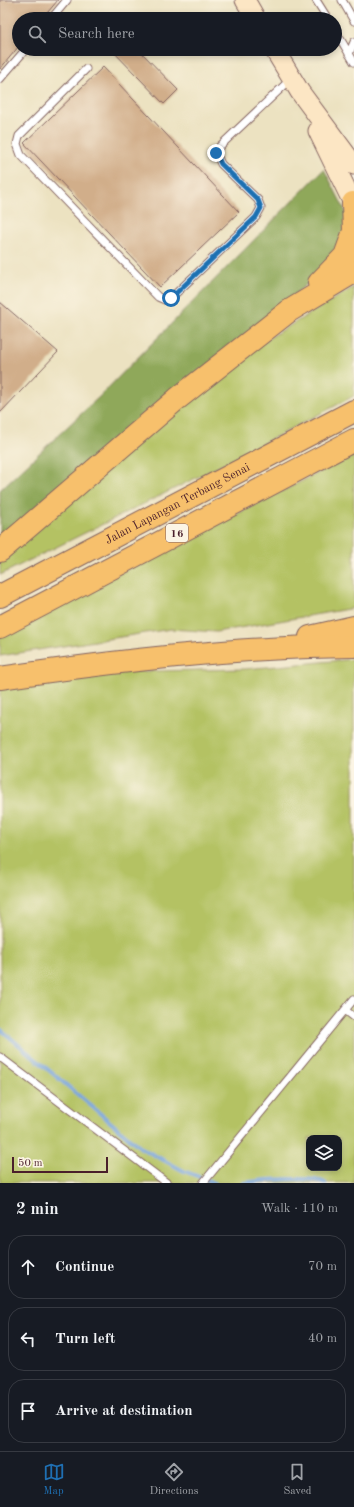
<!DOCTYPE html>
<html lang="en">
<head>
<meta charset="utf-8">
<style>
  :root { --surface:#171b24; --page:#242831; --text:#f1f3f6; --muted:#9ea1a6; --line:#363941; --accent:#1f6fb2 }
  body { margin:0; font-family:"Old Standard TT",serif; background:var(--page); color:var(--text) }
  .controls { position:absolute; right:12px; bottom:12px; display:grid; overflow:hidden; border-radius:8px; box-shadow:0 2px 6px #0003 }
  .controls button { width:36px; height:36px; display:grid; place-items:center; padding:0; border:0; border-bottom:1px solid var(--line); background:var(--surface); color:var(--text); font:20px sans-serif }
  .scale { position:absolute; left:12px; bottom:10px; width:96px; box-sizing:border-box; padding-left:4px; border:2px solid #4a1f2b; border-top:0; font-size:11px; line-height:14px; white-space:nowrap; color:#4a1f2b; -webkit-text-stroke:3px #fcf5e5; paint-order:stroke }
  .stop { position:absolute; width:12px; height:12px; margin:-9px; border:3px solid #1f6fb2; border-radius:50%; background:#fff }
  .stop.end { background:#1f6fb2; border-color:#fff; box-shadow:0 1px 4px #0008 }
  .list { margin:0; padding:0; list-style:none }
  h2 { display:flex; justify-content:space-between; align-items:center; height:52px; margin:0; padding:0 16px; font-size:17px }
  h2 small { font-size:13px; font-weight:400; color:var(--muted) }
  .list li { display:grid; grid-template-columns:26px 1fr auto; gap:12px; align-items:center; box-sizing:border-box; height:64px; margin:0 8px 8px; padding:0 8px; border:1px solid var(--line); border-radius:16px }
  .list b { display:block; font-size:15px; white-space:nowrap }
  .list em { font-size:13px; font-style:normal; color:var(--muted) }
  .icon { flex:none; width:22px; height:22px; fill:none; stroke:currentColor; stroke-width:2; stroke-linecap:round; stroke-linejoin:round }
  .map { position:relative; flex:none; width:354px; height:1183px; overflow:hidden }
  .search { position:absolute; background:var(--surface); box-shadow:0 2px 6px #0003; left:12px; right:12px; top:12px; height:44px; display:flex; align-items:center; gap:10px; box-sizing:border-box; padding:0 14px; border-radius:22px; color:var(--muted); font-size:15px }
  .sheet { height:268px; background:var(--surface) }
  nav { display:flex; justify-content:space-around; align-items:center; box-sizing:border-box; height:56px; border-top:1px solid var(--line); background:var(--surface); font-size:11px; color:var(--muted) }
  nav a { display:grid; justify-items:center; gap:2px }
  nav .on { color:var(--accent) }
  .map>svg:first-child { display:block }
  .green { fill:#b4c264; stroke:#7f7048; fill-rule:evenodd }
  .forest { fill:#8fa85a; stroke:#6c6442 }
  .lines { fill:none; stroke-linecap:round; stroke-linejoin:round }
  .stream { stroke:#72a1db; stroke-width:4 }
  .building { fill:#d1ae8a }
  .lane-casing { stroke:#836360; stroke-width:9 }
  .secondary-casing { stroke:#836360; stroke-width:21 }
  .highway-casing { stroke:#836360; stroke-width:24 }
  .lane { stroke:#fff; stroke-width:7 }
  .secondary { stroke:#fce6c4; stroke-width:19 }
  .highway { stroke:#f7c06c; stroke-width:22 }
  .route { stroke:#1f6fb2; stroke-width:5 }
  .labels { text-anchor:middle; stroke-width:3.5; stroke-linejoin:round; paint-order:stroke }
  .shield { fill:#fcf5e5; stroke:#7f5f63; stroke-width:1 }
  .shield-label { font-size:11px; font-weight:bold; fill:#4a1f2b }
  .street-label { font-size:12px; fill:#4a1f2b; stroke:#fcf5e5 }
</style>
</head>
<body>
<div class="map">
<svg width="354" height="1183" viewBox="0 0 354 1183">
  <rect width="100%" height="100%" fill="#fcf5e5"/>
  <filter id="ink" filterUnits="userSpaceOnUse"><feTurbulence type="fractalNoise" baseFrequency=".025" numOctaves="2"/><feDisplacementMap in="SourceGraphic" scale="8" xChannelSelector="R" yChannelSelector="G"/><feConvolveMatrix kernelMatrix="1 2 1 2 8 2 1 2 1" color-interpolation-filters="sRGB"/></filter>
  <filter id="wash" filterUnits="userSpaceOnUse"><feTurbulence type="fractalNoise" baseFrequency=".012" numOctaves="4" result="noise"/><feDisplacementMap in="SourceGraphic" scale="16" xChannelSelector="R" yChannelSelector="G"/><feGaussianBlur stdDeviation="0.9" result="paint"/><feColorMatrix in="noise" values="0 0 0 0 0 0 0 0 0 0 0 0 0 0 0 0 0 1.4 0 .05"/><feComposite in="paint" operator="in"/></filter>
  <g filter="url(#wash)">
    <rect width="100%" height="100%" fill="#ece2c1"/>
    <path class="green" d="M354 287V396L220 466 0 575V559L246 352Z
      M354 455V608L216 632 171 629 0 656V633Z
      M354 659V1183H0V686L64 673 245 669ZM309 1138H339V1168H309Z"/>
    <path class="forest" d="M324 169 349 218 331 264 0 541V490L99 397Z"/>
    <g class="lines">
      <path class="stream" d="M0 1029 141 1148 184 1171 215 1183
        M244 1183C259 1180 313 1176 325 1183"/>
    </g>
    <g id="blocks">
      <path class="building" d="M0 0H58L42 19H19V46L0 69Z
        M111 49H138L178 90 164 104Z
        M103 67 239 212 160 287 24 143Z
        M0 302 58 352 0 413Z"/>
    </g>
  </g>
  <g filter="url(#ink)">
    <use href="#blocks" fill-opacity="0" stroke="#836360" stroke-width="1"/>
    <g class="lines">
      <defs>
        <path id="lane" d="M316 0 328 19
          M342 0 354 21
          M51 19 67 0
          M335 30 354 62
          M349 54 354 42
          M86 69 19 136 17 144 21 155 158 297 165 300 171 298 256 217 261 208 258 200 221 164 216 153 220 146 291 79
          M0 79 26 49
          M345 1010 354 1017
          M0 1057 167 1183
          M203 1183 354 999"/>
        <path id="secondary" d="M245 0 256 19
          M274 49 300 92 354 165
          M318 131 354 205"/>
        <g id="highway">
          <path d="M319 283 345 256 354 231 353 203"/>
          <path d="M0 551 177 399 289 311 354 272"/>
          <path id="s1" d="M0 596 354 411"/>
          <path d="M0 627 354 440"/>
          <path d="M310 637 354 627"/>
          <path d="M0 678C117 661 235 647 354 646"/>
        </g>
      </defs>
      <use href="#lane" class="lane-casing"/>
      <use href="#secondary" class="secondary-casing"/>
      <use href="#highway" class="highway-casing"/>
      <use href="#lane" class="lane"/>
      <use href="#secondary" class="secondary"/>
      <use href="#highway" class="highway"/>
    </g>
  </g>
  <g class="lines" filter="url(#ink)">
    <path class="route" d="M171 298 256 217 261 208 258 200 221 164 216 153"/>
  </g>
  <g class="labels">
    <rect class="shield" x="166" y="524" width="22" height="18" rx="3"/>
    <g class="shield-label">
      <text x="177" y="537">16</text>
    </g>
    <g class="street-label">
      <text dy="4" stroke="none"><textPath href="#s1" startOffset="200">Jalan Lapangan Terbang Senai</textPath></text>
    </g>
  </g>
</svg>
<div class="controls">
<button><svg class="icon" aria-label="layers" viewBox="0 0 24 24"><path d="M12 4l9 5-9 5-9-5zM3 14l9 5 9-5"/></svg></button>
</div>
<div class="scale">50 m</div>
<div class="stop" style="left:171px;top:298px"></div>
<div class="stop end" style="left:216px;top:153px"></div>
<div class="search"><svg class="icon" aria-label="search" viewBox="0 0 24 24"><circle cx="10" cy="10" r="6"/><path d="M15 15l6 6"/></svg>Search here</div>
</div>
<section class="sheet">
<h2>2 min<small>Walk · 110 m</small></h2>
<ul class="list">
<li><svg class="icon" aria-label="ahead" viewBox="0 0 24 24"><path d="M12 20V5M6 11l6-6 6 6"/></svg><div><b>Continue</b></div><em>70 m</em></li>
<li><svg class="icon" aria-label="left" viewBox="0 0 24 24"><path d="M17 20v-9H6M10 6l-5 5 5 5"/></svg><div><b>Turn left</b></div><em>40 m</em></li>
<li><svg class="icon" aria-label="arrive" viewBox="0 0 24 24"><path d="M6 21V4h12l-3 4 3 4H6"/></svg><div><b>Arrive at destination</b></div></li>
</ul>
</section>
<nav>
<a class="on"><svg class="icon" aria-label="map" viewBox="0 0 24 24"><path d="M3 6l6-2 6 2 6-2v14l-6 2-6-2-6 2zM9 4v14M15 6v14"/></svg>Map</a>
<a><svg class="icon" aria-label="directions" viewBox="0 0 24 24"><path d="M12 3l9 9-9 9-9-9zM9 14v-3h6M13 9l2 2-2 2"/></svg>Directions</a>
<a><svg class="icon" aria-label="saved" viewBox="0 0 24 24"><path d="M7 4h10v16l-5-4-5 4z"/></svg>Saved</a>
</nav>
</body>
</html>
